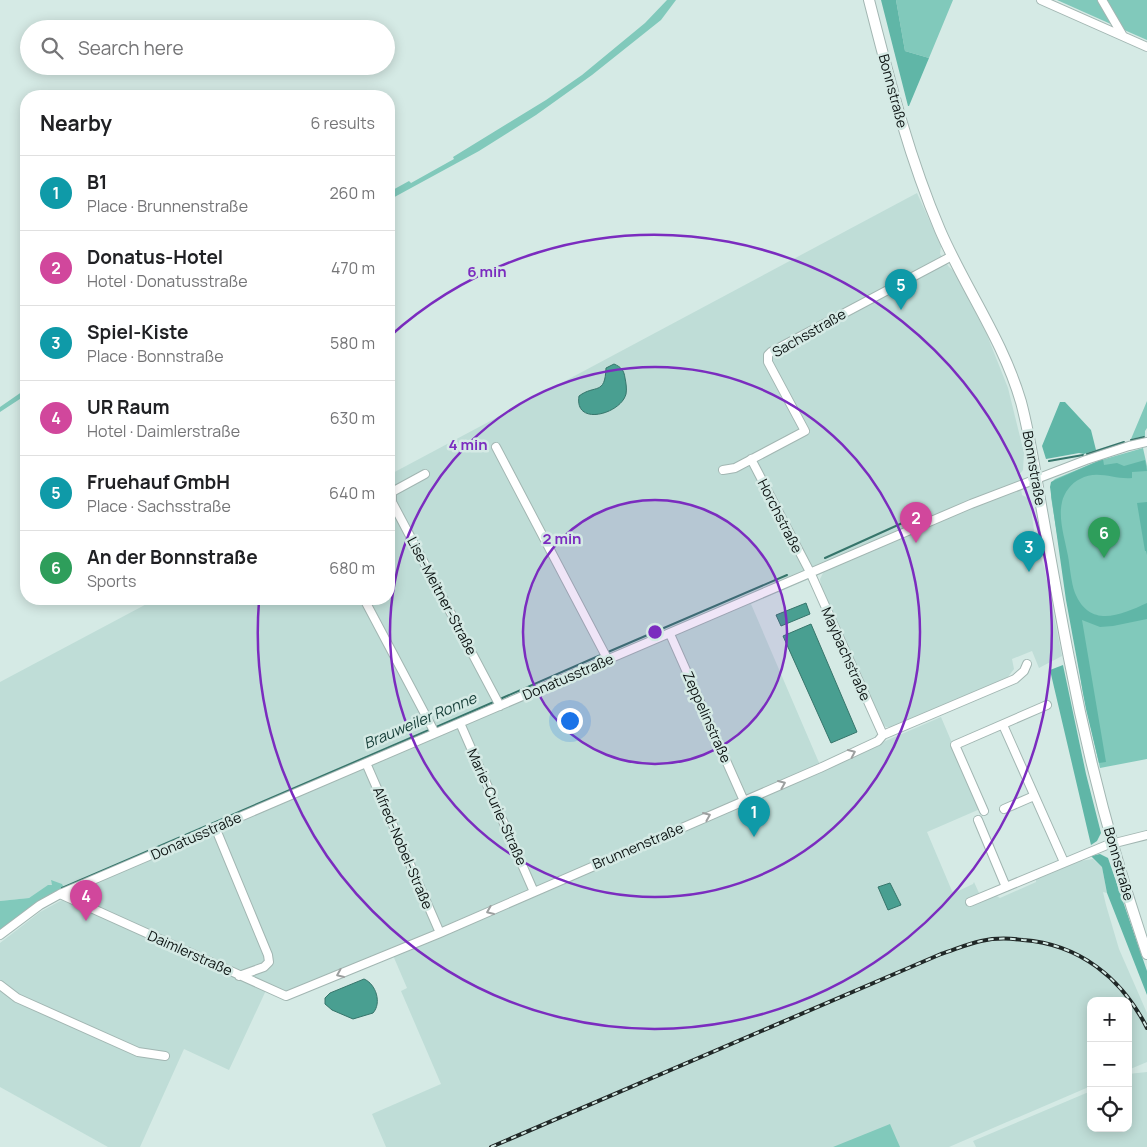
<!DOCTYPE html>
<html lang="en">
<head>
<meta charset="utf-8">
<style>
  :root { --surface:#fff; --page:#f2f2f2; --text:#202124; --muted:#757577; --line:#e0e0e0; --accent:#0b8043 }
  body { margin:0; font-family:Manrope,sans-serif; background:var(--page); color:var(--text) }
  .controls { position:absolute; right:15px; bottom:15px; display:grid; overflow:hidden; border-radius:10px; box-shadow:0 2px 12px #0003 }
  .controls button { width:45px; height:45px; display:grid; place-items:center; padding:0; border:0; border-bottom:1px solid var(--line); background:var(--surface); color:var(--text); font:25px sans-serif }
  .you { position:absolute; left:569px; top:720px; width:18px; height:18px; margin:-12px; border:4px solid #fff; border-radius:50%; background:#1a73e8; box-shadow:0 0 0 8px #1a73e833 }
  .badge { display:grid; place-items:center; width:32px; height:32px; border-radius:50%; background:var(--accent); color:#fff; font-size:16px; font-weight:700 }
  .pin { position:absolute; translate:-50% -41px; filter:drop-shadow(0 1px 2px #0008) }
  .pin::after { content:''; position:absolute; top:26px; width:18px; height:15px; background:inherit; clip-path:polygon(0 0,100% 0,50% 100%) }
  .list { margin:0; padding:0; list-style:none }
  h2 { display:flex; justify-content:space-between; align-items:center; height:65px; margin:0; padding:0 20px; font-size:21px }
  h2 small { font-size:16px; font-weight:400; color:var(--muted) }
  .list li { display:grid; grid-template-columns:32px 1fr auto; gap:15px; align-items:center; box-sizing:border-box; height:75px; padding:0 20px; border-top:1px solid var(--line) }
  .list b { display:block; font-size:19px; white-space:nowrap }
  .list p { margin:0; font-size:16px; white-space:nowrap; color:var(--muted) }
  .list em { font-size:16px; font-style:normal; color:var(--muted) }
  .icon { flex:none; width:28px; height:28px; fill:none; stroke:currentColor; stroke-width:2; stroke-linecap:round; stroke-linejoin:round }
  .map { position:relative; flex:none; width:1147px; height:1147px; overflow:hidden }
  .search { position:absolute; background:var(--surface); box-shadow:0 2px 12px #0003; left:20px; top:20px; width:375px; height:55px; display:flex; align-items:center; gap:12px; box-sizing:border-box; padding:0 18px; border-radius:28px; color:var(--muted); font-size:19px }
  .panel { position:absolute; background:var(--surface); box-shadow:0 2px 12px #0003; left:20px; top:90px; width:375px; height:515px; border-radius:20px }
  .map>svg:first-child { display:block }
  .built { fill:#bfddd7 }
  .green { fill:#81c9bb }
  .forest { fill:#60b6a7 }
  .water { fill:#499f91; stroke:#36756b }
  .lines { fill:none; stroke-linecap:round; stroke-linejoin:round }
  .stream { stroke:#36756b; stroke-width:2 }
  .minor-casing { stroke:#a2b6b2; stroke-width:10 }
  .major-casing { stroke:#a2b6b2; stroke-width:12 }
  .minor { stroke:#fff; stroke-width:8 }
  .major { stroke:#fff; stroke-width:10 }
  .rail-casing { stroke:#202827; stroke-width:4 }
  .rail { stroke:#d5eae5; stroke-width:2; stroke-dasharray:5.5; stroke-linecap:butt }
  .oneway { stroke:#9da0a0 }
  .ring { fill:none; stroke:#7b2cbf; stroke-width:2.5 }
  .labels { text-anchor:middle; stroke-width:5; stroke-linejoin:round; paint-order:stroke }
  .street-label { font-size:14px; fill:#0b1211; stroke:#d5eae5 }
  .water-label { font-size:15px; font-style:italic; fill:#19413b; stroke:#d5eae5 }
  .centre { fill:#7b2cbf; stroke:#d5eae5; stroke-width:2.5 }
  .ring-label { font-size:15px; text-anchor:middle; font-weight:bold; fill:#7b2cbf; stroke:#d5eae5; stroke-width:5; stroke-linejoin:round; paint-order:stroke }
</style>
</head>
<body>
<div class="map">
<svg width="1147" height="1147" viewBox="0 0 1147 1147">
  <rect width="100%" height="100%" fill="#d5eae5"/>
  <path class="built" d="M917 193 941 246 940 254 949 267 954 271 987 335 1008 388 1024 453 1023 470 1019 475 1022 495 1028 498 1030 502 1036 544 1044 566 1062 656 1039 668 1032 651 1012 659 1014 669 1008 677 893 727H886L879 721 821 586 820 579 823 573 751 604 820 765 290 992H283L268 986 229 1070 184 1049 140 1147H108L0 1087V943L40 912 62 900 65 890 51 881 53 885 47 886 29 898 0 901V682L156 599H389V475Z
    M941 717 980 809 927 832 952 891 954 893 973 884 974 882 979 893 986 890 989 898 995 895 1000 898 1036 882V878L1080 861 1093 859 1102 867 1107 893 1103 892 1106 905 1119 949 1147 1013V1062L1128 1070V1001H1091V1086L949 1147H386L372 1114 441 1084 401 991 407 988 392 953 628 853 629 855 632 854 634 853 633 850Z
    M1147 1072V1147H976L973 1141 1091 1091V1128H1128V1074Z"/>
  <path class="green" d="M667 0H676L661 20 592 75 536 115 479 151 389 200V192L409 181 411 183 454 159 453 157 546 100 582 75 645 23Z
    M896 0H953L929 58 905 51Z
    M1057 0H1101L1113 25Z
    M1105 0H1147V40L1122 29Z
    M26 389V395L0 412V407Z
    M1147 401V428L1145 431V436L1131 439Z
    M1143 448 1147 466V759L1100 768 1083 693 1051 497V483L1055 479 1098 461Z
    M51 880 62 884 65 890 0 932V901L29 898 48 885H52Z
    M890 1124 900 1147H833Z"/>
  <path class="forest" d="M881 0H896L905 51 929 58 909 106H908Z
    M1060 402H1065L1091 430 1096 450 1084 454 1079 453 1046 459 1042 446Z
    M1103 459 1104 465 1117 463 1124 466 1145 460 1147 471 1132 472V478C1115 480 1097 469 1080 479 1071 483 1064 493 1062 502 1058 519 1065 539 1068 556 1070 567 1071 582 1075 593 1090 629 1121 615 1147 603V619L1113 626 1100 627 1082 620 1106 762 1099 763 1086 709 1066 600 1050 487 1051 482 1055 480Z
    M1147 502V555L1146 551H1145L1137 503Z
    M1063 665 1086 774 1101 833 1097 841 1091 845 1050 670Z
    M1100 854 1108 858 1147 971V995L1107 893 1102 867 1091 856Z"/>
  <path class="water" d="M614 364C621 367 624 370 625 378 626 383 627 389 626 394 621 414 574 427 579 396 595 384 605 396 606 368Z
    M806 603 810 614 781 626 776 615Z
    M811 624 857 732 831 743 783 636Z
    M890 883 901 905 888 910 878 887Z
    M364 979C376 984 382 1003 373 1013L353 1019 332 1010 325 1004V998L330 993Z"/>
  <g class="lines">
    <path class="stream" d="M1131 440 1144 437
      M1087 454 1124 442
      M1049 461 1083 455
      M825 558 909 520
      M608 652 787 575
      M500 699 603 654
      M434 728 496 701
      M62 888 429 730"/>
    <defs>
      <path id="minor" d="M1041 0 1147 47
        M1102 0 1123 36
        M496 447 608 660
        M751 459 810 572 883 735
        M723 470 735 468 805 431 768 362V355L771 352 952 256
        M425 474 392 492V502L500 706
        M364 599 435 733
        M670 634 744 801
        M460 723 534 892
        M1003 725 1064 862
        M366 763 440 933
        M1004 809 1034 796
        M984 811 955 745 1047 705
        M978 820 1006 887
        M215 827 268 955 269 962 264 967 239 976
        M60 894 286 996 440 933 820 768 878 741 883 735 1015 679 1024 671 1027 664
        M970 902 1107 845 1147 835
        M0 935 40 905 60 894 971 504 1086 460 1129 446 1147 442
        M0 985 17 998 138 1052 165 1056"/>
      <path id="major" d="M869 0C889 78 908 155 940 230 965 288 1003 340 1021 402 1030 436 1035 471 1041 505 1050 556 1059 607 1069 658 1088 758 1114 857 1147 954"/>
    </defs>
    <use href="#minor" class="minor-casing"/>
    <use href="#major" class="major-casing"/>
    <use href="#minor" class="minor"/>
    <use href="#major" class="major"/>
    <defs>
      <path id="rail" d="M491 1147 941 954C954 950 967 944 981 941 994 938 1009 938 1023 940 1079 944 1122 978 1147 1028"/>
    </defs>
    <use href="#rail" class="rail-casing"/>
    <use href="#rail" class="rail"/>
  </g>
  <defs><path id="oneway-chevron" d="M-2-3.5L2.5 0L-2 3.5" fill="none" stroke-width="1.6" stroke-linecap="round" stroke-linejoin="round" transform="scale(1.25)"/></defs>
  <g class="oneway">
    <use href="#oneway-chevron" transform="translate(852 753) rotate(-25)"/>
    <use href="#oneway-chevron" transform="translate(782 784) rotate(-23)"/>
    <use href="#oneway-chevron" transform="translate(707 816) rotate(-23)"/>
    <use href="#oneway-chevron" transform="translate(490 911) rotate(157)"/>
    <use href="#oneway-chevron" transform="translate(340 974) rotate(157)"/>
  </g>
  <circle cx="655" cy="632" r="132" fill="#7b2cbf" fill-opacity=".12"/>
  <g class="ring">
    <circle cx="655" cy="632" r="132"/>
    <circle cx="655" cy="632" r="265"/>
    <path d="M389 337A397 397 0 1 1 259 601"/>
  </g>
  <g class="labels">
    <g class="street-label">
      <text transform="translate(893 91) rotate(75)" y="5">Bonnstraße</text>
      <text transform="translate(809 333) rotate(-30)" y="5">Sachsstraße</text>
      <text transform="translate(1034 468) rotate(80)" y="5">Bonnstraße</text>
      <text transform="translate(780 516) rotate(63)" y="5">Horchstraße</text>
      <text transform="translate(442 596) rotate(62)" y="5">Lise-Meitner-Straße</text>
      <text transform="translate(846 654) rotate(66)" y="5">Maybachstraße</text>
      <text transform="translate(568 677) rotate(-23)" y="5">Donatusstraße</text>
      <text transform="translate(707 717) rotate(66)" y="5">Zeppelinstraße</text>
      <text transform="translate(497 807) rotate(66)" y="5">Marie-Curie-Straße</text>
      <text transform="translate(196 836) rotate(-24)" y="5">Donatusstraße</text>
      <text transform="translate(638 846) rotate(-23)" y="5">Brunnenstraße</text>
      <text transform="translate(403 848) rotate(67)" y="5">Alfred-Nobel-Straße</text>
      <text transform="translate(1119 864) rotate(74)" y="5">Bonnstraße</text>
      <text transform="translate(190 953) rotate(24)" y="5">Daimlerstraße</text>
    </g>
    <g class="water-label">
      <text transform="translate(420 721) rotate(-23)" y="5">Brauweiler Ronne</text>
    </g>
  </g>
  <circle cx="655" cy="632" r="8" class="centre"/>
  <g class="ring-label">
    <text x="487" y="277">6 min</text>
    <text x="468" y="450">4 min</text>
    <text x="562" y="544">2 min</text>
  </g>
</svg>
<div class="controls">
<button>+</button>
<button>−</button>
<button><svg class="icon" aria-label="locate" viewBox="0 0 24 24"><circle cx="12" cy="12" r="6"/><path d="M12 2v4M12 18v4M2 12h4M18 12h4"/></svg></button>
</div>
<div class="you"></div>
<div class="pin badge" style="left:754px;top:837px;background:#0f9aa8">1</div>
<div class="pin badge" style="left:916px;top:543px;background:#d1479c">2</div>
<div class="pin badge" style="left:1029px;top:572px;background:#0f9aa8">3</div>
<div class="pin badge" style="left:86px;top:921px;background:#d1479c">4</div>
<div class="pin badge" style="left:901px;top:310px;background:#0f9aa8">5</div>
<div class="pin badge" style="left:1104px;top:558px;background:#2e9e5b">6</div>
<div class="search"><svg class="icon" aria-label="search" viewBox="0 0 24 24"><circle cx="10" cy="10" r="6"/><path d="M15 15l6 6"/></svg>Search here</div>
<section class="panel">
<h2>Nearby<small>6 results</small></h2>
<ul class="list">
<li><span class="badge" style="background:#0f9aa8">1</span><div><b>B1</b><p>Place · Brunnenstraße</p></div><em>260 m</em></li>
<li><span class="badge" style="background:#d1479c">2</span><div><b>Donatus-Hotel</b><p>Hotel · Donatusstraße</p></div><em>470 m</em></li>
<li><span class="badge" style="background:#0f9aa8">3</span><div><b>Spiel-Kiste</b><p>Place · Bonnstraße</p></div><em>580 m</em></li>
<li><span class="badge" style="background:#d1479c">4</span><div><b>UR Raum</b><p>Hotel · Daimlerstraße</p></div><em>630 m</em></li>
<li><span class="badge" style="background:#0f9aa8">5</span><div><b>Fruehauf GmbH</b><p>Place · Sachsstraße</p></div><em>640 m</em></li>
<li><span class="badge" style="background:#2e9e5b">6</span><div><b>An der Bonnstraße</b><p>Sports</p></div><em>680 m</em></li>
</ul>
</section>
</div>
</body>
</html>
